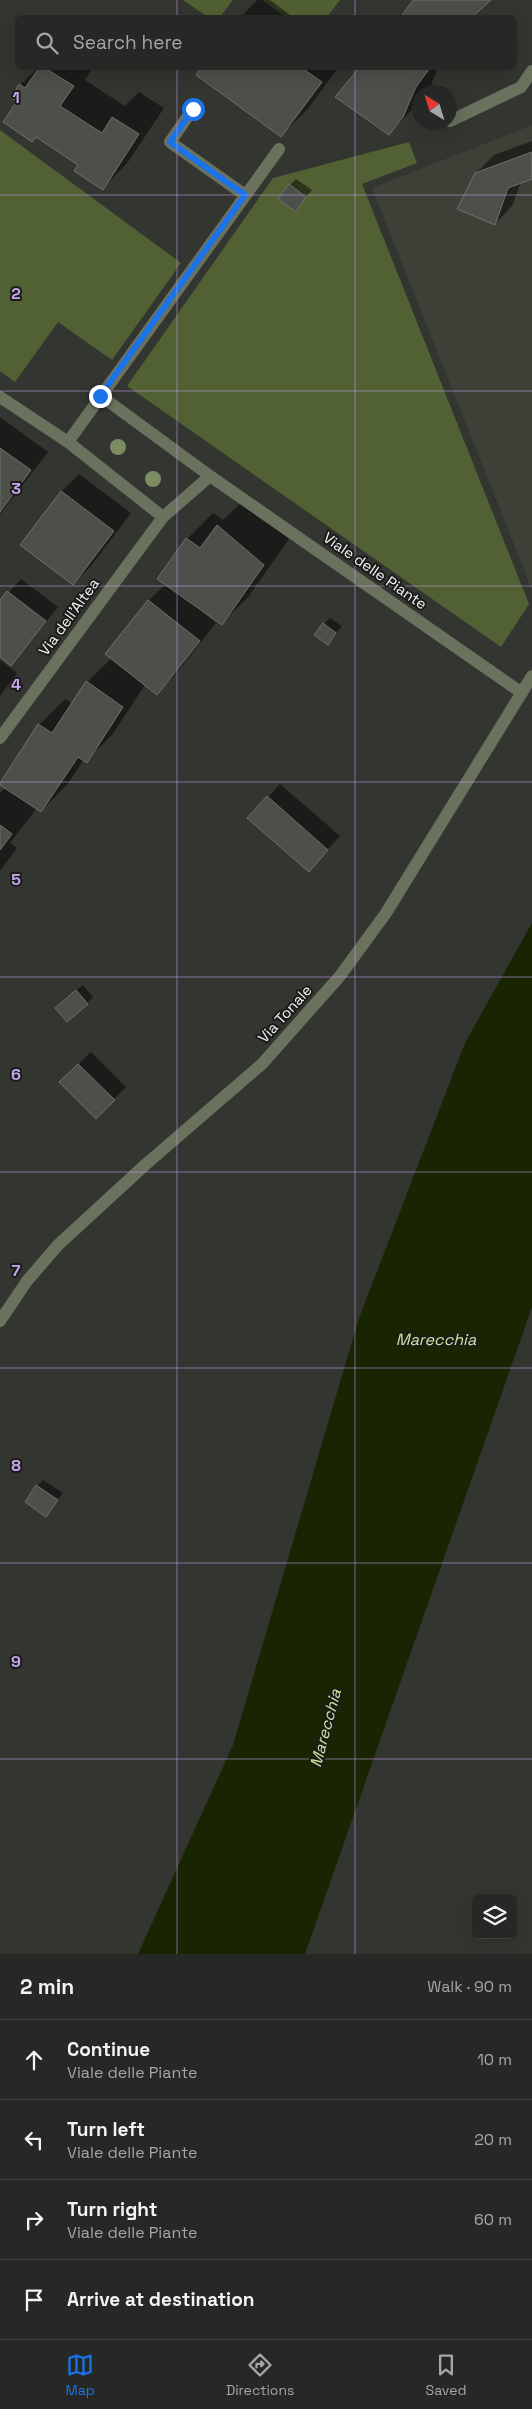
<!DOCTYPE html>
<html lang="en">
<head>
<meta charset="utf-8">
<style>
  :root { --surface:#262825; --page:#323432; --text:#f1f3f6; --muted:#a4a6a7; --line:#424442; --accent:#1a73e8 }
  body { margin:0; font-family:"Space Grotesk",sans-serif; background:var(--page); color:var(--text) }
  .controls { position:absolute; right:15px; bottom:15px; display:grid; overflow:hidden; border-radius:8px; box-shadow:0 5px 20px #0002 }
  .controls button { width:45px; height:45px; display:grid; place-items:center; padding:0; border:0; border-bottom:1px solid var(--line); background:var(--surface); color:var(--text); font:25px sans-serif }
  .compass { position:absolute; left:412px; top:85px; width:45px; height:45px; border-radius:50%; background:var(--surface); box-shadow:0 5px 20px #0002; rotate:322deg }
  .stop { position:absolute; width:15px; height:15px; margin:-11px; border:4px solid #1a73e8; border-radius:50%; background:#fff }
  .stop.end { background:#1a73e8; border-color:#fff; box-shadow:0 1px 5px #0008 }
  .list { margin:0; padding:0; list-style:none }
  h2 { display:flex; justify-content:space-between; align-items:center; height:65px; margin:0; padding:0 20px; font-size:21px }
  h2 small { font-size:16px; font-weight:400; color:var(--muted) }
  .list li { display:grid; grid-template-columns:32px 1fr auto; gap:15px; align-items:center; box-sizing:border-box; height:80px; padding:0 20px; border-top:1px solid var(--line) }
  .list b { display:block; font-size:19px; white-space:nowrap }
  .list p { margin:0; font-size:16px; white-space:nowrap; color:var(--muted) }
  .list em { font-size:16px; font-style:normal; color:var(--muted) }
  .icon { flex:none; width:28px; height:28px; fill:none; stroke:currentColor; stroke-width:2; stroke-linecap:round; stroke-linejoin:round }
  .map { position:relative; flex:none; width:532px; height:1954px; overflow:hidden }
  .search { position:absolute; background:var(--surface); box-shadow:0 5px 20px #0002; left:15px; right:15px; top:15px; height:55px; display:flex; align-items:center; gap:12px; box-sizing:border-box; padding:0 18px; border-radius:8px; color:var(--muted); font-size:19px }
  .sheet { height:385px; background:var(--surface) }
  nav { display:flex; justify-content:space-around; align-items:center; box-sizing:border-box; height:70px; border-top:1px solid var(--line); background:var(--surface); font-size:14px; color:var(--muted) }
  nav a { display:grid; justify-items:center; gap:2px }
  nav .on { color:var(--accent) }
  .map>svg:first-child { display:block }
  .built { fill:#3c4036 }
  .green { fill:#516134 }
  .water { fill:#192402 }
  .shadow { fill:#0007 }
  .building { fill:#4d4f4b; stroke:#6e706c }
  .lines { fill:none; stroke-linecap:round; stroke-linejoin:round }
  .minor { stroke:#6a725e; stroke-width:12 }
  .tree { fill:#7d8d62 }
  .route { stroke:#1a73e8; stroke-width:6 }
  .grid { fill:none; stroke:#c8a6ef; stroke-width:1; stroke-opacity:0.55 }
  .labels { text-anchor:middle; stroke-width:4; stroke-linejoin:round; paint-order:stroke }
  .street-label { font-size:15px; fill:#f3f4f1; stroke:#1b1c1a }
  .water-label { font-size:16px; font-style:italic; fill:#cce89e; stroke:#1b1c1a }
  .grid-label { font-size:16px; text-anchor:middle; font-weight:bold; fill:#c8a6ef; stroke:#1b1c1a; stroke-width:4; stroke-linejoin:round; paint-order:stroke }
</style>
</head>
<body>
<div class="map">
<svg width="532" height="1954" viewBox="0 0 532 1954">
  <rect width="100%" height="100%" fill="#333531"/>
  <path class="built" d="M532 125V590L372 188Z"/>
  <path class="green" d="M183 0H233L220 17H208Z
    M262 0H340L327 17H286Z
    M0 130 181 263 112 360 58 322 15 382 0 371Z
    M409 142 417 163 362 184 529 604 501 647 127 386 273 178Z"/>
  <path class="water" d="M532 923V1307L305 1954H138L233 1745 359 1318 465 1043Z"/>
  <path class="shadow" d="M257 0H270L294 18H240Z
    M38 68H93L85 80 125 106 139 92 164 108 128 162 103 188 18 101 20 85Z
    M203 68H338L307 110 281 135 198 74Z
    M361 68H438L429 90 427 92H420V101L389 134 352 77Z
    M532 141V177L521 182 512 206 495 224 476 173 494 155Z
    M296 179 312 190 295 210 290 185Z
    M0 417 48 452 0 514Z
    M79 474 131 513 91 566 73 584 61 492Z
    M244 500 289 539 248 597 222 623 207 613 206 615 216 623 174 676 157 693 145 685 112 735 86 761 84 759 67 785 41 811 37 808 10 843 17 848 0 871V793L6 788 39 725 65 699 73 704 87 682 112 658 107 653 149 600 166 584 187 539 213 513 223 520Z
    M21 579 58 607 11 664 0 656V602Z
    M330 618 342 626 327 643 324 624Z
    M0 660 17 673 0 696Z
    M280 784 340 836 309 870 249 818Z
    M83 985 93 997 87 1003 63 1001Z
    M91 1052 126 1087 96 1117 61 1082Z
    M43 1480 63 1493 46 1515 37 1486Z"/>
  <path class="building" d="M413 0H491L471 18H400Z
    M39 68H45L74 86 60 106 102 133 112 117 139 134 103 190 74 171 78 165 36 137 32 142 3 122 17 101 11 98 19 84 25 88Z
    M201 68H302L322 82 281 137 196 75Z
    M359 68H430L416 87 403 117 389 135 335 97Z
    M532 152V179L508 188 495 225 457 209 475 173Z
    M289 184 306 197 296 212 278 199Z
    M0 448 31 470 0 512Z
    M61 491 114 531 73 585 20 545Z
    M217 525 264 565 222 625 157 579 186 538 200 548Z
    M7 591 46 621 11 666 0 657V600Z
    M148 600 200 641 157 695 105 654Z
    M323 623 336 633 328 645 314 635Z
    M86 681 123 707 87 763 78 757 41 812 0 785V783L38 724 52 733Z
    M267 796 328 850 309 872 247 818Z
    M0 825 12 834 0 850Z
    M76 990 88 1004 67 1022 55 1008Z
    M78 1064 115 1100 96 1119 59 1082Z
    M36 1485 58 1500 46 1517 25 1502Z"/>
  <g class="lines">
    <path class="minor" d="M193 109 170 142 245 195
      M450 121 521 87 532 71
      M101 396 210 476 522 693
      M0 397 68 442 163 517
      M68 442 279 149
      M0 738 163 517 210 476
      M0 1321 27 1281 58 1245 145 1165 262 1064 340 976 386 913 532 676"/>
  </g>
  <g class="tree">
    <circle cx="118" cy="447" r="8"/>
    <circle cx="153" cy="479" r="8"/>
  </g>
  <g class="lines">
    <path class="route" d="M100 396 245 195 170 142 193 109"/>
  </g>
  <path class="grid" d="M177 0V18M355 0V18M177 68V1954M355 68V1954M0 195H532M0 391H532M0 586H532M0 782H532M0 977H532M0 1172H532M0 1368H532M0 1563H532M0 1759H532"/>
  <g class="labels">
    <g class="street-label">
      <text transform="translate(375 571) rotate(35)" y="5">Viale delle Piante</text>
      <text transform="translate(69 617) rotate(-54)" y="5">Via dell'Altea</text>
      <text transform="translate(285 1014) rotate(-48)" y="5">Via Tonale</text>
    </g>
    <g class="water-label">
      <text x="436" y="1345">Marecchia</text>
      <text transform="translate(325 1728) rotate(-75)" y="6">Marecchia</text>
    </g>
  </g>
  <g class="grid-label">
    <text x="16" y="103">1</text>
    <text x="16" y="299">2</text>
    <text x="16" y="494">3</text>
    <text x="16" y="690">4</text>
    <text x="16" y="885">5</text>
    <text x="16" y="1080">6</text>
    <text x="16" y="1276">7</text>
    <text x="16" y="1471">8</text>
    <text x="16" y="1667">9</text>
  </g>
</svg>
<div class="controls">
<button><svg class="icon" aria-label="layers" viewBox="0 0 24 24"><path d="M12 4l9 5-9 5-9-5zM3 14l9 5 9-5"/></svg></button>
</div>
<svg class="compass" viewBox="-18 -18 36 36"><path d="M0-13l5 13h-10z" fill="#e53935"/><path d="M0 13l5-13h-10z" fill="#a4a6a7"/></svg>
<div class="stop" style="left:193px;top:109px"></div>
<div class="stop end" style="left:100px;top:396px"></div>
<div class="search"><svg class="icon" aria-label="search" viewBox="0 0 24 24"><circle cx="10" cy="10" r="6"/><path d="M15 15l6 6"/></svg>Search here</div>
</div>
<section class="sheet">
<h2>2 min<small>Walk · 90 m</small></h2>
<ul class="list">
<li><svg class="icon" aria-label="ahead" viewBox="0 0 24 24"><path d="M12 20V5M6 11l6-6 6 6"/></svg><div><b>Continue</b><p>Viale delle Piante</p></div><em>10 m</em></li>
<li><svg class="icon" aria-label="left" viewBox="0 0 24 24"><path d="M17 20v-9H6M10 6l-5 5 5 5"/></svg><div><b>Turn left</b><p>Viale delle Piante</p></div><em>20 m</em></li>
<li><svg class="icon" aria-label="right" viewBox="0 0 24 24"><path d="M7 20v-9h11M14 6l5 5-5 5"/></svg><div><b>Turn right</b><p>Viale delle Piante</p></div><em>60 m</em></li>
<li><svg class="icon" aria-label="arrive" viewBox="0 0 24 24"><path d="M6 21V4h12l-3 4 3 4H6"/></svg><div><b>Arrive at destination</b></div></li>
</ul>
</section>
<nav>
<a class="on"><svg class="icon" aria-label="map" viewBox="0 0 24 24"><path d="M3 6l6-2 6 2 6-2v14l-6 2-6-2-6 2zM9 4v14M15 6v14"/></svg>Map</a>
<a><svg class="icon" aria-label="directions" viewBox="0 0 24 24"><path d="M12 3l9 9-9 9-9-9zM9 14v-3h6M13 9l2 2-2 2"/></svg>Directions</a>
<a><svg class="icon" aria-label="saved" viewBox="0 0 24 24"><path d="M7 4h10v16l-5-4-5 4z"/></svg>Saved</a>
</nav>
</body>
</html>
